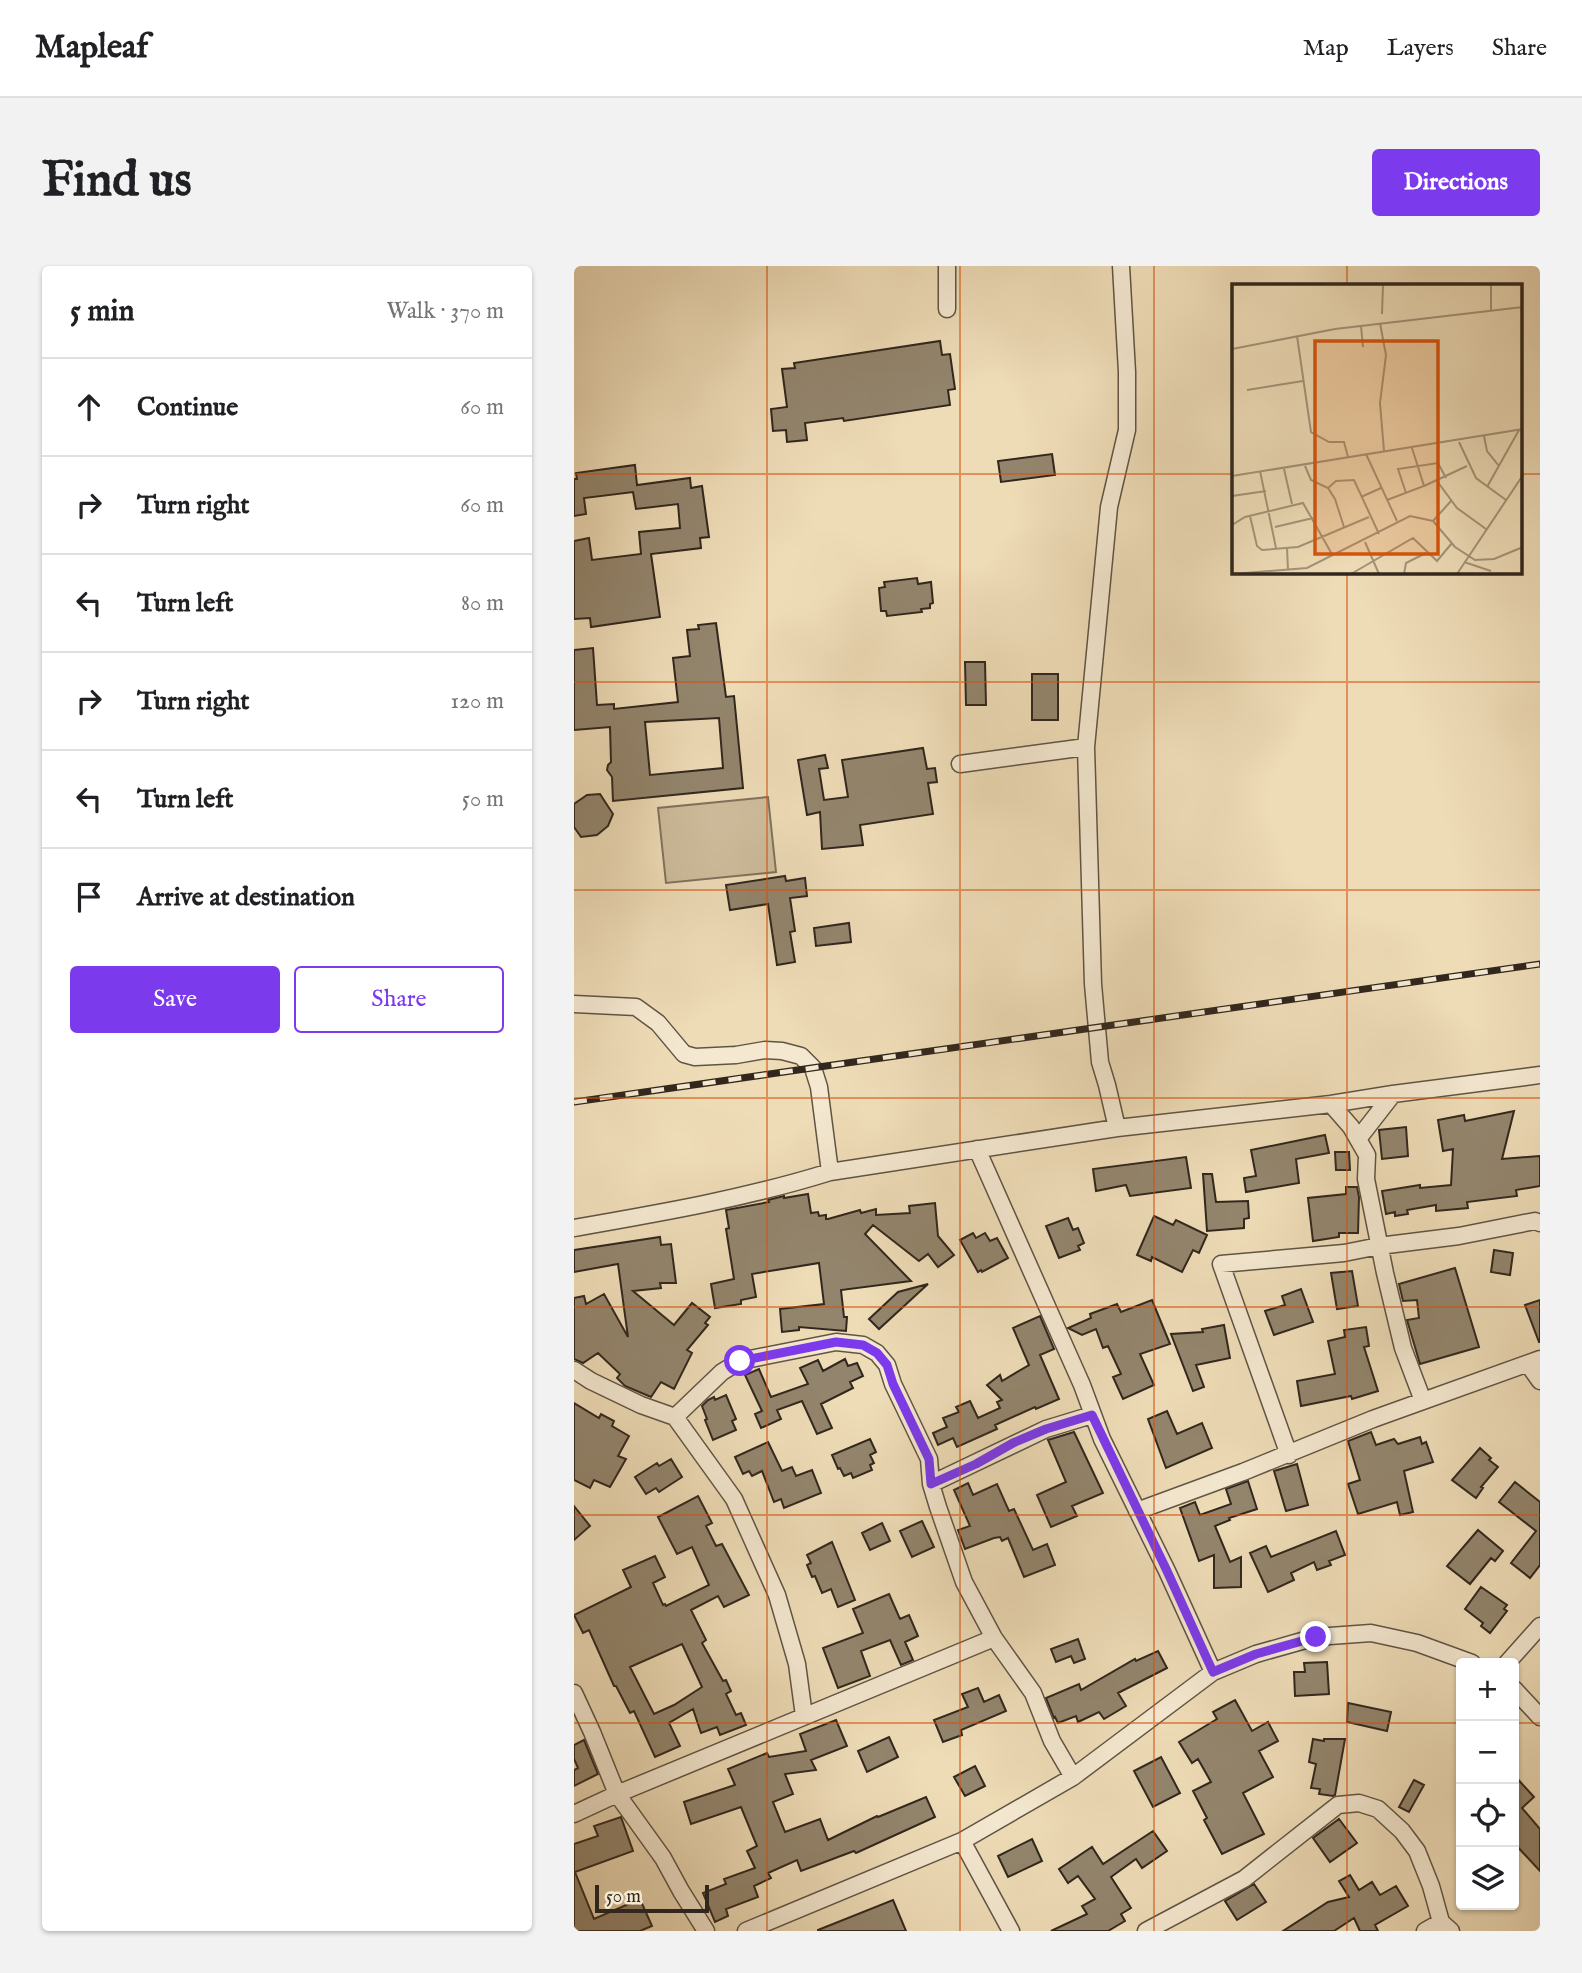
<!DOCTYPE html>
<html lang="en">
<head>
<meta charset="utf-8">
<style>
  :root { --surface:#fff; --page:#f2f2f2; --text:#202124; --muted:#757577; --line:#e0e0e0; --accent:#7c3aed }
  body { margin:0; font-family:"IM FELL English",serif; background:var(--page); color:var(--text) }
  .controls { position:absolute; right:21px; bottom:21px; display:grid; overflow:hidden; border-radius:7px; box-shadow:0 2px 5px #0004 }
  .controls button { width:63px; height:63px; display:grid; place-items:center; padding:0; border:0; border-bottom:2px solid var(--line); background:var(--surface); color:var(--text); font:35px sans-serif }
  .scale { position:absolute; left:21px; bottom:18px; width:114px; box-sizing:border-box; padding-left:7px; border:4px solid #31271d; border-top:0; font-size:19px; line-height:24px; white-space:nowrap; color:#31271d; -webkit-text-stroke:5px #f4e8d0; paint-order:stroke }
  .stop { position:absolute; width:21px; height:21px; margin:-16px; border:5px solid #7c3aed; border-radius:50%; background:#fff }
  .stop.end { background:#7c3aed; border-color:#fff; box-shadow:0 2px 7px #0008 }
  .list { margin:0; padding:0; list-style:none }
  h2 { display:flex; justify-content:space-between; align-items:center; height:91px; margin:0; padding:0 28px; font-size:30px }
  h2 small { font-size:23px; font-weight:400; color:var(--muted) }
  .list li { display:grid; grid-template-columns:46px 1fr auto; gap:21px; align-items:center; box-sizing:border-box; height:98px; padding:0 28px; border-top:2px solid var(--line) }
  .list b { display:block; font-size:26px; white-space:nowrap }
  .list em { font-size:23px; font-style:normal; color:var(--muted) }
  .actions { display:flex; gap:14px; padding:21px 28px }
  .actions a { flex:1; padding:16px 0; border:2px solid var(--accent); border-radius:7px; text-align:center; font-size:24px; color:var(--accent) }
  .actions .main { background:var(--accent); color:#fff }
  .icon { flex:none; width:38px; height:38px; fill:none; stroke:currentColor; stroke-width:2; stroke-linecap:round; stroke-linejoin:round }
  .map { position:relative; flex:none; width:966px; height:1665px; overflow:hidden; border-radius:7px }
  header { display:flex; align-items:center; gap:42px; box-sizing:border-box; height:98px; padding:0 35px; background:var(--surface); border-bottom:2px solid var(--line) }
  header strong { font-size:33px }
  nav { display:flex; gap:38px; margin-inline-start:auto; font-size:24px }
  .intro { display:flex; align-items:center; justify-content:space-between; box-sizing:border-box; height:168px; padding:0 42px }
  h1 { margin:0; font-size:49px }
  .button { padding:18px 32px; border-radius:7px; background:var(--accent); color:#fff; font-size:24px; font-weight:700 }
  main { display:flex; gap:42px; padding:0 42px }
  aside { flex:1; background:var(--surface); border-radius:7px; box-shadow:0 2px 5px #0004 }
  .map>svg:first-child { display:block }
  .pitch { fill:#cebd9d; stroke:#80725d; stroke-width:2 }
  .building { fill:#93856d; stroke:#31271d; stroke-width:2; fill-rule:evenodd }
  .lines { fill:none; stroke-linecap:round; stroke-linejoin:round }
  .street-casing { stroke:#605444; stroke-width:19 }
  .street { stroke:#f4e8d0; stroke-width:16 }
  .rail-casing { stroke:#31271d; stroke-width:7 }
  .rail { stroke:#f4e8d0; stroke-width:4.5; stroke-dasharray:13; stroke-linecap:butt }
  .route { stroke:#7c3aed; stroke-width:9 }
  .grid { fill:none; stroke:#d6540e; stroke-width:2; stroke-opacity:0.55 }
  .inset-road { fill:none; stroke:#a29479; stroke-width:2 }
  .view { fill:#d6540e; fill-opacity:0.15; stroke:#d6540e; stroke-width:3.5 }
  .inset-edge { fill:none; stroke:#31271d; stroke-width:3.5 }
</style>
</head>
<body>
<header>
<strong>Mapleaf</strong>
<nav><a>Map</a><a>Layers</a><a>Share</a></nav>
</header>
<div class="intro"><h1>Find us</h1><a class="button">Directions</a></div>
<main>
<aside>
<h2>5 min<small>Walk · 370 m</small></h2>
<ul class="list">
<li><svg class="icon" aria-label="ahead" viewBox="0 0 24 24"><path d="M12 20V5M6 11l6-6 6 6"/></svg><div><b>Continue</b></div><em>60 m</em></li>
<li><svg class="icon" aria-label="right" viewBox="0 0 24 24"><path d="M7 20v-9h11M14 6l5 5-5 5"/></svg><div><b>Turn right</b></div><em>60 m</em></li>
<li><svg class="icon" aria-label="left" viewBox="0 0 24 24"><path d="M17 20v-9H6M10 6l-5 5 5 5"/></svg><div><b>Turn left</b></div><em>80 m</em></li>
<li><svg class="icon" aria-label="right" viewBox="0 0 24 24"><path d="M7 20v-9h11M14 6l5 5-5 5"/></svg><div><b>Turn right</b></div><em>120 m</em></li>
<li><svg class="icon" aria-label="left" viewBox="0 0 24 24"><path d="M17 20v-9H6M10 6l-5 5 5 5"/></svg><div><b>Turn left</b></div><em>50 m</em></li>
<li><svg class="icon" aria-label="arrive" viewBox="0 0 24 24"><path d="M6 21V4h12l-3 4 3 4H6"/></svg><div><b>Arrive at destination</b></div></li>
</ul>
<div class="actions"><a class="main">Save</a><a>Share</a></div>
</aside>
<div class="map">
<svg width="966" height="1665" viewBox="0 0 966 1665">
  <rect width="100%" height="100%" fill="#eedcb7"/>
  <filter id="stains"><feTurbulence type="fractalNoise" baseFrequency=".00286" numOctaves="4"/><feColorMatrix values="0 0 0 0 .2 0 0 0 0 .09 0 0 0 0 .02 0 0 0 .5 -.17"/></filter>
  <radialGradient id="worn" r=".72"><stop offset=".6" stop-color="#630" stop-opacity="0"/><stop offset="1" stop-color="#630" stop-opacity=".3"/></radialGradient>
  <path class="pitch" d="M194 531 202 606 92 617 84 542Z"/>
  <path class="building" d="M366 75 368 89 376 88 381 123 374 124 376 139 270 155 269 152 231 157 233 174 213 176 212 164 199 165 197 143 213 141 208 103 221 102 220 97Z
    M478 188 481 209 427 216 424 195Z
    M61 199 63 219 116 212 117 222 128 220 135 271 126 272 127 282 77 288 86 351 17 361 16 352 0 353V275L15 272 18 294 67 288 65 266 106 262 104 238 62 243 59 226 10 232 12 248 0 250V213H3L2 207Z
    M343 312 344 318 357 316 359 337 356 338V342L347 343 348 346 313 350 312 345H307L305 322 311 321 310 316Z
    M142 357 152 431 160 430 169 522 39 535 38 511 33 504 34 499 37 496 36 461 0 464V384L19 382 23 439 40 438V443L104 436 99 392 116 390 113 364 125 363 124 359ZM145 452 149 502 76 509 71 456Z
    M391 396H411L412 439H392Z
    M458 408H484V454H458Z
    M349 482 353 503 361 502 363 516 354 517 359 548 286 559 289 579 248 583 246 546 233 549 224 494 251 489 254 502 245 503 250 534 274 531 268 494Z
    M26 528 39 548 34 560 23 569 7 571 0 561V538L13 529Z
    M211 610 212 615 231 612 233 630 216 632 221 665 216 666 221 696 203 699 194 638 156 644 152 619Z
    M275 657 277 676 242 680 240 662Z
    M940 845 928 893 966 890V920L942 924 943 930 893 936 894 942 862 945V939L833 944 834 948 821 950V946L812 948 808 925 846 919V922L877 919 879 883 869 885 864 854 890 849 891 855Z
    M832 861 834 890 808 893 805 864Z
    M751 869 755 887 722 893 725 917 672 926 670 912 682 910 677 884Z
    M761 886H775L776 904H762Z
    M612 891 617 922 556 930 552 919 522 925 519 903Z
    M629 908H638L642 936 674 935 675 952 670 953V962L633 965Z
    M772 921H783L785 931 784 967H765V971L739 975 734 932 772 928Z
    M234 928 237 947 244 946 245 950 252 949V953H254L286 944 287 947 302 943V949L336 947 335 940 361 937 364 970 380 989 364 1001 354 988 345 995 299 959 291 968 337 1015 267 1024 270 1051H273L272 1065 225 1061V1064L208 1066 206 1043 250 1038 245 997 178 1008 182 1031 167 1034V1038L141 1042 137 1018 160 1013 152 963 155 962 152 944 195 936 194 934 210 930V932Z
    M580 950 599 959 602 954 633 969 625 987 619 984 608 1006 578 991 577 995 563 989Z
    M494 952 499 964 504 962 510 977 504 980 506 984 485 992 472 960Z
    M399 967 402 972 411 967 416 975 423 972 434 992 408 1006 407 1004 404 1006 386 974Z
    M86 971 87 979 97 978 102 1017H86L87 1022 59 1025 100 1059 118 1037 136 1051 131 1057 134 1059 113 1084 118 1087 100 1123 87 1116 77 1131 51 1120 43 1112 46 1108 24 1087 9 1097 0 1093V1032L10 1030 12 1038 30 1028 54 1071 44 998 0 1006V984Z
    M920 984 939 987 936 1009 917 1006Z
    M881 1002 905 1081 846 1098 833 1054 845 1052 843 1034 829 1035 825 1018Z
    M778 1005 784 1040 763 1043 757 1007Z
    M354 1018 305 1063 295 1053 324 1026Z
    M727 1023 739 1056 700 1069 691 1045 711 1039 708 1030Z
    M578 1034 596 1078 566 1088 580 1119 549 1133 539 1111 547 1108 534 1080 529 1082 522 1063 508 1069 494 1062 517 1052 516 1048 543 1038 547 1046Z
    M966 1034V1076H965L951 1039Z
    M466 1050 480 1083 466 1089 485 1133 462 1143 461 1141 421 1159 423 1163 383 1181 379 1172 364 1179 359 1167 373 1161 369 1152 385 1146 382 1141 396 1135 404 1152 426 1142 423 1136 428 1134 413 1119 426 1109 428 1115 455 1099 439 1062Z
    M650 1059 656 1092 622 1099 630 1121 619 1125 597 1068 629 1066 628 1063Z
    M792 1061 795 1080 790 1081 804 1125 778 1133 777 1130 727 1140 723 1115 761 1108 754 1075 771 1071 770 1064Z
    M271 1093 274 1100 283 1097 289 1110 276 1116 279 1122 247 1138 258 1162 243 1168 228 1135 203 1144 207 1153 187 1162 181 1148 188 1145 171 1109 185 1103 197 1131 234 1118 226 1102 244 1094 249 1105Z
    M152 1129 162 1153 158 1155 162 1164 139 1174 131 1154 133 1153 128 1140 134 1134 140 1131 141 1134Z
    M0 1137 25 1152 27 1148 40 1155 38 1160 55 1170 44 1190 52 1193 36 1221 20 1214 16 1222 0 1214Z
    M593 1145 603 1168 628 1157 638 1182 592 1202 574 1153Z
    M500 1166 529 1227 498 1240 503 1250 477 1261 463 1229 492 1216 474 1174Z
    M797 1166 802 1179 820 1173 824 1178 846 1171 848 1178 852 1176 859 1196 830 1205 839 1246 826 1249 823 1236 784 1248 774 1218 786 1214 774 1175Z
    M296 1173 302 1186 296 1189 300 1197 296 1199 298 1204 279 1212 277 1207 270 1210 266 1202 264 1203 258 1189Z
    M194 1176 208 1205 218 1201 222 1210 238 1204 247 1227 210 1242 207 1233 200 1236 188 1205 178 1210 175 1205 169 1208 161 1191Z
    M906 1182 917 1192 915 1194 924 1201 907 1221 909 1222 902 1232 878 1214Z
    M97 1193 108 1211 85 1226 82 1222 72 1228 61 1211 83 1197 85 1200Z
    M723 1198 734 1239 712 1245 700 1205Z
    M674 1215 683 1243 655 1252 656 1254 641 1260 656 1296 667 1291V1321L640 1322V1289L625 1295 606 1242 621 1236 626 1249 657 1238 652 1223Z
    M941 1216 966 1236V1299L956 1312 937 1297 962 1265 925 1236Z
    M394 1217 399 1229 423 1218 435 1245 440 1243 459 1284 473 1278 481 1299 450 1311 434 1272 428 1275 426 1271 420 1272 391 1283 384 1264 396 1260 380 1224Z
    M124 1230 138 1257 132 1260 142 1280 148 1278 175 1329 150 1341 144 1330 117 1344 132 1374 128 1377 149 1415 152 1414 157 1425 152 1428 162 1449 167 1447 172 1459 146 1469 143 1461 127 1467 119 1443 95 1457 106 1480 81 1491 60 1445 56 1447 42 1420H40L15 1364 9 1367 0 1349 57 1321 49 1304 81 1290 91 1311 79 1317 89 1339 91 1338 92 1340 135 1319 118 1281 103 1288 84 1251ZM108 1378 128 1421 100 1439 80 1448 56 1401Z
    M0 1240 16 1260 0 1274Z
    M348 1255 360 1281 338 1291 326 1265Z
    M308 1257 316 1275 296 1284 288 1267Z
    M904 1264 929 1285 921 1295 917 1292 896 1318 873 1300Z
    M762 1265 771 1289 755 1295 757 1299 743 1304 740 1296 717 1307 720 1314 694 1326 676 1287 692 1280 697 1291Z
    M258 1276 281 1334 264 1341 257 1323 248 1327 241 1310 238 1311 233 1299 237 1297 233 1289Z
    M907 1321 933 1339 930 1343 933 1345 916 1367 907 1360 909 1357 891 1343Z
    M315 1328 326 1353 335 1349 344 1370 331 1376 339 1394 327 1399 316 1374 287 1385 296 1410 264 1422 249 1382 289 1367 279 1343Z
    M504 1373 511 1393 500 1397 497 1390 482 1396 477 1383Z
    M584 1385 593 1402 544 1427 552 1440 530 1453 525 1446 504 1456 502 1450 484 1457 481 1451 480 1452 472 1432 505 1418 507 1424 561 1393 562 1395Z
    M753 1396 755 1428 721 1430 720 1406H731L730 1397Z
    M404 1422 410 1436 425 1429 432 1445 387 1464 388 1469 369 1476 360 1454 394 1441 388 1428Z
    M661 1434 678 1465 694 1456 704 1475 685 1485 699 1511 669 1527 690 1568 648 1588 630 1554 633 1552 619 1525 637 1516 624 1493 618 1497 605 1476 643 1453 639 1446Z
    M774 1437 817 1446 813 1465 773 1456Z
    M262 1454 273 1480 237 1494 242 1504 211 1508 219 1528 199 1536 211 1566 246 1553 254 1574 303 1550 304 1551 352 1531 361 1551 282 1587 280 1585 227 1605 223 1594 194 1607 197 1612 180 1620 184 1631 152 1643 154 1650 141 1656 129 1627 152 1618 150 1613 181 1602 173 1585 183 1580 167 1541 117 1558 110 1536 161 1519 154 1503 193 1487 195 1491 232 1485 226 1468Z
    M315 1471 324 1491 293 1506 284 1485Z
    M739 1473 750 1475V1473H771L761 1529 759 1530 745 1528 746 1523 737 1522 742 1498 735 1496Z
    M10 1474 24 1508 0 1520V1504L4 1502 0 1493V1479Z
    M587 1491 606 1527 579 1541 560 1505Z
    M401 1500 411 1520 391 1530 380 1511Z
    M940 1509 960 1531 948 1542 966 1563V1605L940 1577Z
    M840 1514 850 1519 835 1546 825 1541Z
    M47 1551 59 1585 1 1606 20 1653 66 1633 78 1660 66 1665H0V1578L24 1570 20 1560Z
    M765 1553 783 1577 756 1596 739 1572Z
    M579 1565 593 1585 568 1602 562 1593 537 1611 557 1642 547 1648 551 1655 534 1665H477L513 1648 508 1640 521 1633 504 1610 494 1617 485 1603 518 1581 529 1598Z
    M458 1573 468 1595 434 1611 424 1590Z
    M776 1609 785 1624 798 1616 806 1629 822 1620 834 1640 801 1659 804 1665H786L780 1652 760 1665H709L754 1636 775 1631 765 1615Z
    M680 1618 692 1636 663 1654 651 1635Z
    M319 1634 332 1665H244V1664Z"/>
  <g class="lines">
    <defs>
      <path id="street" d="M373 0V43
        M386 498 512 481
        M0 738 62 741 84 757 110 788 121 791 162 789 191 784 208 785 227 790 239 802 245 821 256 906
        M543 862 533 819 526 796 519 718 512 481 535 241 553 164V106L547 0
        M784 873 819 828
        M403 883 508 1119 528 1173 593 1305 639 1406
        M0 962C86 947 173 932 256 906L543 862 757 838 819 828 966 809
        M954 1098 966 1115
        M0 1104 17 1115 67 1139 101 1151 160 1233 203 1329 223 1398 230 1450
        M849 1135 966 1093
        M101 1151 148 1106 166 1095 262 1076 289 1079 303 1087 313 1099 319 1118 355 1193 357 1218 364 1241 390 1316 420 1372 459 1427 478 1475 499 1511
        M715 1189 647 998 770 987 805 980 885 970 961 955 966 957
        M357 1218 472 1163 518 1149
        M563 1245 669 1206 799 1153 849 1135 829 1082 811 1007 792 913 793 889 777 861 757 838
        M933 1397 966 1360
        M940 1423 966 1451
        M0 1427 18 1466 43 1528 89 1592 107 1625 132 1665
        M0 1548 43 1528 420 1372
        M388 1575 437 1665
        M172 1665 388 1575 499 1511 639 1406 682 1388 742 1371 797 1367 843 1377 898 1397
        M572 1665 670 1613 764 1539 785 1537 804 1543 828 1565 843 1585 857 1620 867 1656 877 1665
        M851 1665 867 1656"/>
    </defs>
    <use href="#street" class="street-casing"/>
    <use href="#street" class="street"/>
    <defs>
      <path id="rail" d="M0 836 966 698"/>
    </defs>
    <use href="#rail" class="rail-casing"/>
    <use href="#rail" class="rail"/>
  </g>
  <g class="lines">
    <path class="route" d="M166 1095 262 1076 289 1079 303 1087 313 1099 319 1118 355 1193 357 1218 402 1198 439 1177 472 1163 518 1149 593 1305 639 1406 682 1388 742 1371"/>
  </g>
  <path class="grid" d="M193 0V1665M386 0V1665M580 0V1665M773 0V19M0 208H660M947 208H966M773 306V1665M0 416H966M0 624H966M0 832H966M0 1041H966M0 1249H966M0 1457H887M940 1457H966"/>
  <g transform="translate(658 18)">
    <rect width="290" height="290" fill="#eedcb7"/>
    <path class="inset-road" d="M259 27V1M150 30 151 1M148 39 154 71 148 119 152 167M129 42 131 63M65 52 79 148 97 158H112L116 173M0 65 103 45 291 23M15 106 71 97M252 152 255 167 267 182M227 158 244 194 274 216M134 170 165 237M73 182 79 196 96 204 103 215 112 243M52 185 60 220M28 187 44 264M0 192 291 145M205 197 225 224 254 245M192 202 235 182M255 203 287 146M96 204 104 197 122 196 147 250M174 209 166 185 206 179 214 194M0 212 34 207M129 213 149 204M155 216 192 202 180 164M18 232 25 262 30 266 66 263 137 233M201 237 219 217M0 241 13 233 71 219 101 272M43 243 81 234M133 258 147 290M55 264 56 286M232 278 259 287M1 290 75 284 178 232 201 237 223 263 243 276 262 275 291 263M119 290 181 254 205 277 220 259M172 290 174 279 194 269M225 290 291 191"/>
    <path class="view" d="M83 57H206V270H83Z"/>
    <rect width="290" height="290" class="inset-edge"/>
  </g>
  <rect width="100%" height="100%" filter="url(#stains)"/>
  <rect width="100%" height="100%" fill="url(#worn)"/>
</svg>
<div class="controls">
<button>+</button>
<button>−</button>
<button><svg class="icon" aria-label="locate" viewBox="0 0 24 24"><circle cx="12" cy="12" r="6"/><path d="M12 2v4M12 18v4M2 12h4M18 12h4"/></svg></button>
<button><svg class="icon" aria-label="layers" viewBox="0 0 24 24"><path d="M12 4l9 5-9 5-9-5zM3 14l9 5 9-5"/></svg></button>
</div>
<div class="scale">50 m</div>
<div class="stop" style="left:166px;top:1095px"></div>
<div class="stop end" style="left:742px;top:1371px"></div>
</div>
</main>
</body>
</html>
